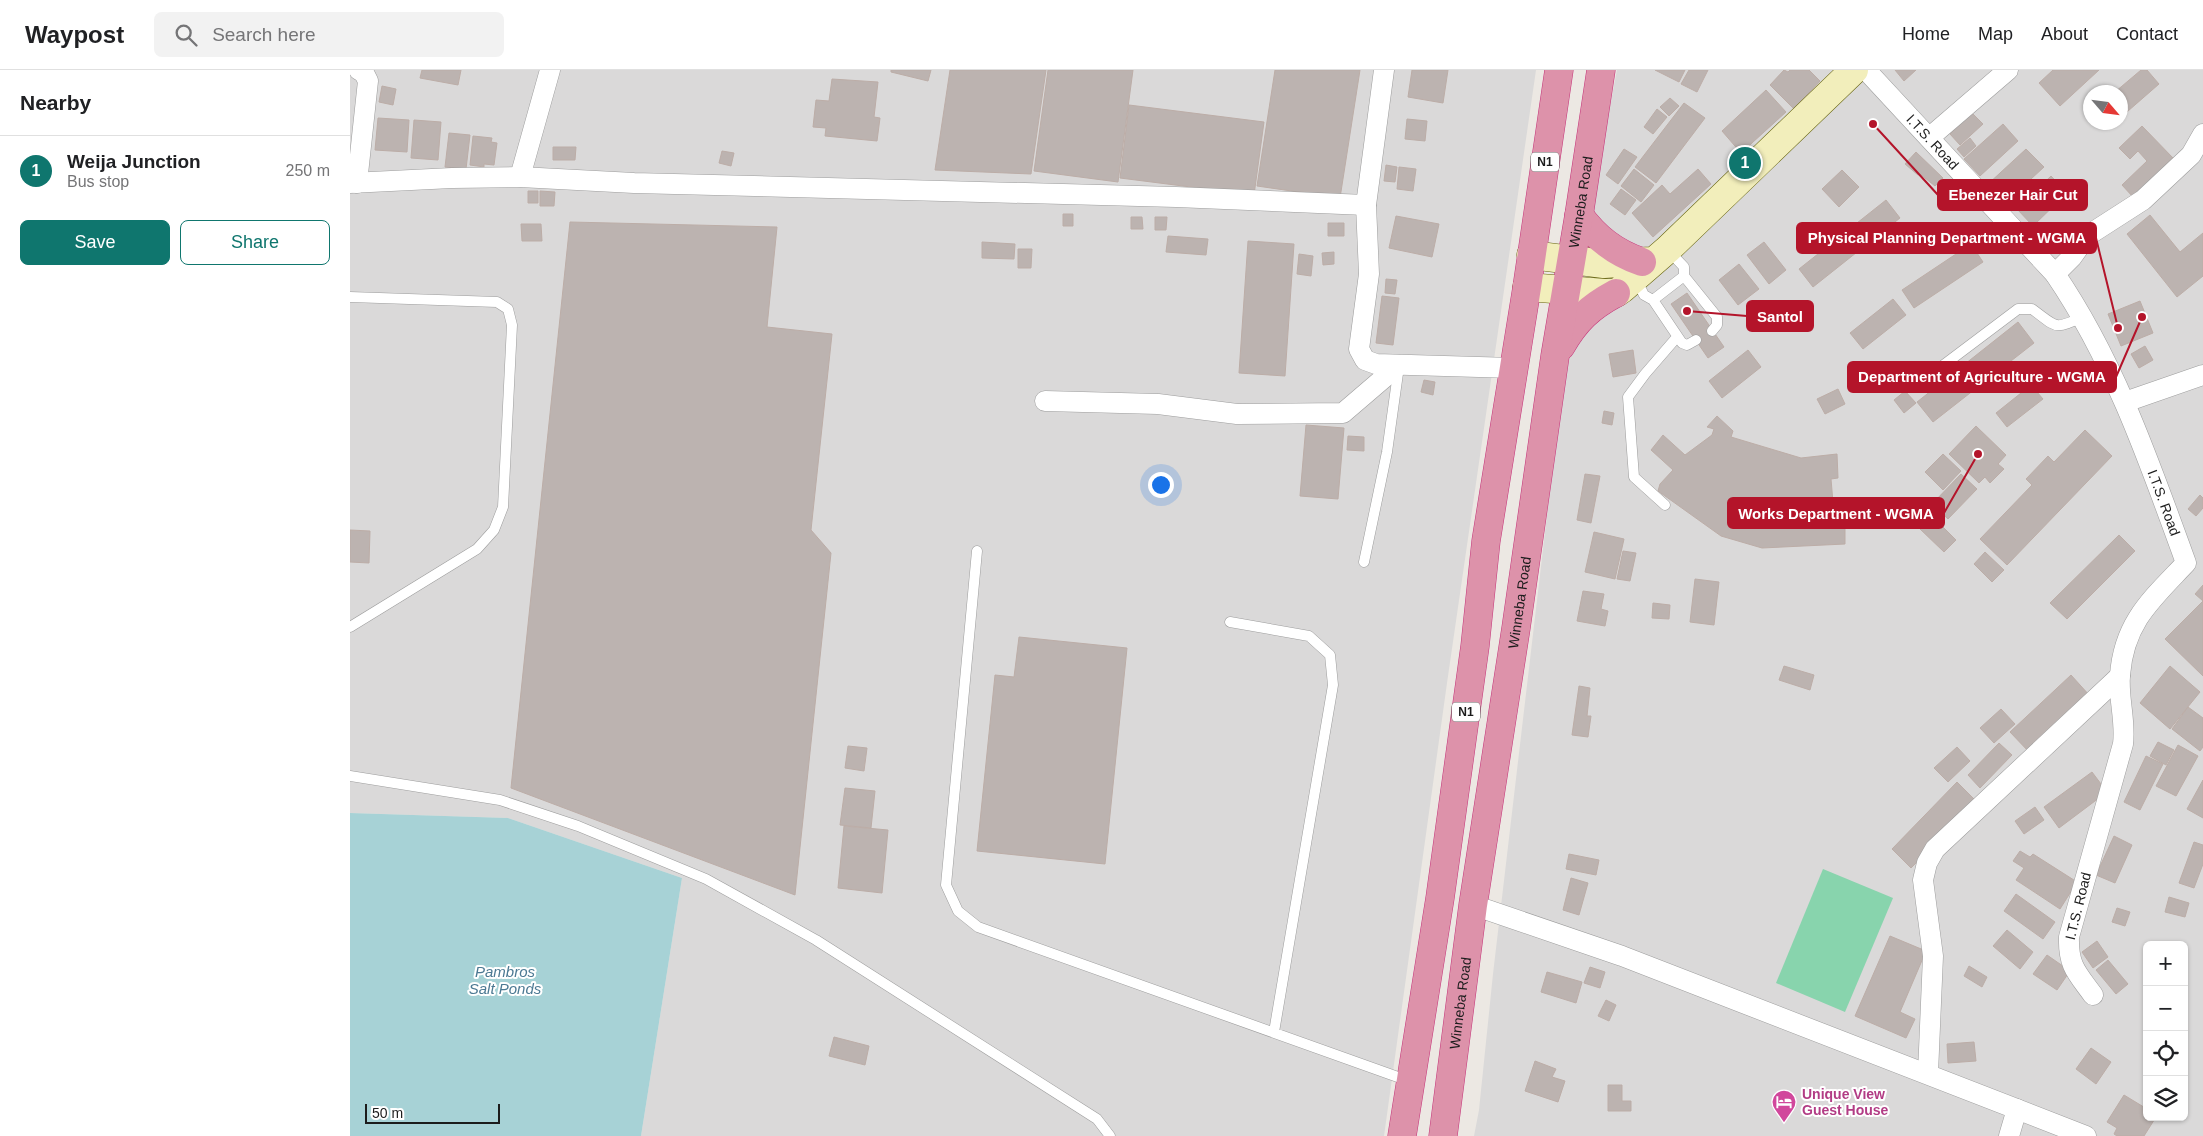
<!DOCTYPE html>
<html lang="en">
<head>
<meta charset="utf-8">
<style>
  :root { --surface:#fff; --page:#f2f2f2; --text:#202124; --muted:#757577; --line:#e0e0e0; --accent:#0f766e }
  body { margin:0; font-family:Helvetica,sans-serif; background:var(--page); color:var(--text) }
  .controls { position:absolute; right:15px; bottom:15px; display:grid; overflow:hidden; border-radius:8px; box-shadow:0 1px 4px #0004 }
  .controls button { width:45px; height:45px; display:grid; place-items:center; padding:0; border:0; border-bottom:1px solid var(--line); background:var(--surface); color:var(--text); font:25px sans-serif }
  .compass { position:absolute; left:1733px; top:15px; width:45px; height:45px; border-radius:50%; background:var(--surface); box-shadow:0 1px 4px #0004; rotate:118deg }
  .scale { position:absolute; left:15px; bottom:12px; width:135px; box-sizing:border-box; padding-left:5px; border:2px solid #1c1c1c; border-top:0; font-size:14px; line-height:18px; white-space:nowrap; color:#1c1c1c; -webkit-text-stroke:4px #fff; paint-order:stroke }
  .you { position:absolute; left:810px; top:414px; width:18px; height:18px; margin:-12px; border:4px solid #fff; border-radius:50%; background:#1a73e8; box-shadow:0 0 0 8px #1a73e833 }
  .badge { display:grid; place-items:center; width:32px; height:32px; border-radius:50%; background:var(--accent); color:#fff; font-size:16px; font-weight:700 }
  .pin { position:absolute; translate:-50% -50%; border:2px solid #fff; box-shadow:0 1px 5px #0006 }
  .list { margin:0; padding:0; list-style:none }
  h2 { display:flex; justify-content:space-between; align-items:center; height:65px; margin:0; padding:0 20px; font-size:21px }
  h2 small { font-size:16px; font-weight:400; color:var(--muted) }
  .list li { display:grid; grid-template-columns:32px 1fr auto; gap:15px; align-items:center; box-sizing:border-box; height:70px; padding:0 20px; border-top:1px solid var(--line) }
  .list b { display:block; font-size:19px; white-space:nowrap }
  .list p { margin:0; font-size:16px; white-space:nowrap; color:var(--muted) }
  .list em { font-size:16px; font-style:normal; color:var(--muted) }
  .actions { display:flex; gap:10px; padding:15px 20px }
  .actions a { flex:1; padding:11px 0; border:1px solid var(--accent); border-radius:8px; text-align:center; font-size:18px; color:var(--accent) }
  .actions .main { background:var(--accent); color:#fff }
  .icon { flex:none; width:28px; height:28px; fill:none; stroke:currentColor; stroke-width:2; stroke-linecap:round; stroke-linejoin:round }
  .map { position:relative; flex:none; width:1853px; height:1066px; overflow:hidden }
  header { display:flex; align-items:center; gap:30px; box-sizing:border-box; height:70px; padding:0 25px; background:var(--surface); border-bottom:1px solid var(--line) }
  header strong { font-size:24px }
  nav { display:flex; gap:28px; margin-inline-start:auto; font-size:18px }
  .search { width:350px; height:45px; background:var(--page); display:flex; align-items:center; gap:12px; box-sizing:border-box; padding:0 18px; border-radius:8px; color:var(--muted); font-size:19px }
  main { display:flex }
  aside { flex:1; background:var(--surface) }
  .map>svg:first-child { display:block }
  .residential { fill:#dad9d9; fill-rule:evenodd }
  .pitch { fill:#88d4ad }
  .water { fill:#a7d2d6 }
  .building { fill:#bcb3b0; stroke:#bcada7 }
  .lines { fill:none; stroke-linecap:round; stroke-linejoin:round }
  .lane-casing { stroke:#9d9d9d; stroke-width:11 }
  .street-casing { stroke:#9d9d9d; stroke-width:21 }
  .secondary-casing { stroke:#676510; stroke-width:29 }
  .highway-casing { stroke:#c5357a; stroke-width:29 }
  .lane { stroke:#fff; stroke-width:10 }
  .street { stroke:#fff; stroke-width:20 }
  .secondary { stroke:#f2eebb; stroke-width:28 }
  .highway { stroke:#dd92aa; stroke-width:28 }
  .labels { text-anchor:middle; stroke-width:4; stroke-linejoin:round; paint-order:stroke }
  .shield { fill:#fff; stroke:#606060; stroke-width:1 }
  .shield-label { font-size:12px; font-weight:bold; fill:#1c1c1c }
  .street-label { font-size:14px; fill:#1c1c1c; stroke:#fff }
  .hotel-label { font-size:14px; font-weight:bold; fill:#b23c85; stroke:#fff; text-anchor:start }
  .water-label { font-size:15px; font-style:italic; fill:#4c7993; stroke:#fff }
  .leader { fill:none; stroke:#b4142a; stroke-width:2 }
  .callout-dot { fill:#b4142a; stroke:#fff; stroke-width:2 }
  .callout { fill:#b4142a; stroke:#b4142a; stroke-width:2 }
  .callout-label { font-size:15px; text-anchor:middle; font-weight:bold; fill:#fff }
</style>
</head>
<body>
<header>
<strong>Waypost</strong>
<div class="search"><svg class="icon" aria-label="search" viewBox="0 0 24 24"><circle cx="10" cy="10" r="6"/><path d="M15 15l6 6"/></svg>Search here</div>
<nav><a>Home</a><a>Map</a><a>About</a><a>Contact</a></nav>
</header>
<main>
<aside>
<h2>Nearby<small></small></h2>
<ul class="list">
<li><span class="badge">1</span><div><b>Weija Junction</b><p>Bus stop</p></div><em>250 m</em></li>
</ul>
<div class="actions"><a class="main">Save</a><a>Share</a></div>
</aside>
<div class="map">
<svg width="1853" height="1066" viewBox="0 0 1853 1066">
  <rect width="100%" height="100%" fill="#ece8e3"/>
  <path class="residential" d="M0 0H1186L1097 613 1034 1066H291L332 808 158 748 0 743Z
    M1267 0H1853V1066H1124L1129 1040 1143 904 1214 301 1240 139ZM1740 22H1770V52H1740ZM1797 875H1834V1047H1797Z"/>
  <path class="pitch" d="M1473 799 1543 828 1495 942 1426 913Z"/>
  <path class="water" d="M0 743 158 748 332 808 291 1066H0Z"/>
  <path class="building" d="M72 0H111L108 15 70 8Z
    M541 0H581L578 11 541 2Z
    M600 0H696L681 104 585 100Z
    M698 0H783L768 112 684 101Z
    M925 0H1010L990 128 907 116Z
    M1062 0H1098L1093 33 1058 27Z
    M1305 0H1335L1329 12Z
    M1339 0H1358L1347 22 1331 14Z
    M1434 0 1438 2 1440 0H1459L1470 11 1444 39 1420 15Z
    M1545 0H1566L1554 11Z
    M1703 0H1749L1710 36 1689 13Z
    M1791 0H1797L1809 14 1770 48V22H1765Z
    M482 9 528 12 524 47 530 48 527 71 475 66 476 58 463 57 466 30 479 31Z
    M32 16 46 19 43 35 29 32Z
    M1416 20 1436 42 1391 83 1372 61Z
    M1320 28 1329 36 1319 46 1310 37Z
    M1334 33 1355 48 1306 113 1285 97Z
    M779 35 914 52 904 125 770 108Z
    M1307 39 1317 47 1303 64 1294 57Z
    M1622 43 1633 54 1610 75 1600 64Z
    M28 48 59 50 57 82 25 80Z
    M1057 49 1077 51 1075 71 1055 69Z
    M64 50 91 52 88 90 61 88Z
    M1653 54 1668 71 1630 106 1614 89Z
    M1792 56 1823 88 1783 127 1772 115 1797 91 1788 81 1780 89 1769 78Z
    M99 63 120 65 116 99 95 97Z
    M123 66 142 68 141 72 147 73 144 95 134 94V97L120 95Z
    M1620 68 1626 76 1614 87 1607 79Z
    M203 77H226L225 90H203Z
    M1274 79 1287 87 1268 114 1256 105Z
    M1676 79 1694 97 1654 134 1637 115Z
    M372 81 384 83 381 96 369 93Z
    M1566 82 1593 108 1585 116 1570 104 1568 105 1555 94Z
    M1036 95 1047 97 1045 112 1034 111Z
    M1049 97 1066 99 1063 121 1047 119Z
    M1284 99 1304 115 1291 132 1271 116Z
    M1348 99 1361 114 1303 167 1282 143 1312 115 1320 124Z
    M1492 100 1509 117 1489 137 1472 119Z
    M1701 106 1717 123 1683 156 1667 139Z
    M1271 119 1286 130 1275 145 1260 134Z
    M178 121H188V133H178Z
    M190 121 205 122 204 136H190Z
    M1536 130 1550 148 1463 217 1449 199Z
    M713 144H723V156H713Z
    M1800 145 1830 182 1853 163V206L1827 227 1777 164Z
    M1046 146 1089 154 1082 187 1039 178Z
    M781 147H792L793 159H781Z
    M805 147H817L816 160H805Z
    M220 152 427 157 417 257 482 264 461 460 481 483 445 825 161 718Z
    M978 153H994V166H978Z
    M171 154H191L192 171H172Z
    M818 166 858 169 856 185 816 182Z
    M898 171 944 174 935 306 889 303Z
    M632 172 665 174 664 189 632 188Z
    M1414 172 1436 200 1419 214 1397 185Z
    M1621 174 1633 192 1564 238 1552 220Z
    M668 179H682L681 198H668Z
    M984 182V194L973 195 972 183Z
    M949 184 963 186 961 206 947 204Z
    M1389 194 1409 219 1388 235 1369 210Z
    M1036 209 1047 210 1045 224 1035 223Z
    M1337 223 1374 277 1358 288 1321 234Z
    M1032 226 1049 228 1043 275 1026 273Z
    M1543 229 1556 245 1513 279 1500 263Z
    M1790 231 1803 263 1771 276 1758 244Z
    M1668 252 1684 273 1583 352 1567 332Z
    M1795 276 1803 290 1789 298 1781 284Z
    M1283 280 1286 303 1263 307 1259 284Z
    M1398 280 1411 297 1372 328 1359 311Z
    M1074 310 1085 312 1083 325 1071 322Z
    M1681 315 1693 329 1657 357 1646 343Z
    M1488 319 1495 334 1475 344 1467 329Z
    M1555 321 1566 333 1554 343 1544 330Z
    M1254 341 1264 343 1262 355 1252 353Z
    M1367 346 1383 361 1381 367 1451 388 1487 384 1488 408 1481 409 1485 456 1495 454V474L1412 478 1371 466 1308 421 1310 414 1323 400 1301 380 1313 365 1335 385 1362 365 1364 359 1357 357Z
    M956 355 994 358 988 429 950 426Z
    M1626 356 1656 385 1648 394 1654 399 1640 413 1635 407 1629 413 1599 384Z
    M1735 360 1762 386 1657 495 1630 469 1682 415 1676 409 1698 386 1704 392Z
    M998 366 1014 367V381L997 380Z
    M1593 384 1611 401 1593 420 1575 402Z
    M1235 404 1250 406 1241 453 1227 450Z
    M1611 404 1627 419 1598 449 1582 434Z
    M1850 425 1853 428V438L1846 446 1838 439Z
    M1581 445 1606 470 1594 482 1569 458Z
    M0 460 20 461 19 493 0 492Z
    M1244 462 1274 469 1265 509 1235 502Z
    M1769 465 1785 481 1717 549 1700 533Z
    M1273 481 1286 483 1280 511 1267 509Z
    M1635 482 1654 500 1642 512 1624 494Z
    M1345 509 1369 512 1364 555 1340 552Z
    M1853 515V606L1815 569 1853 531 1845 524Z
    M1233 521 1254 524 1251 539 1258 541 1255 556 1227 551Z
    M1303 533 1320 535 1319 549 1302 548Z
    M669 567 777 578 755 794 627 781 645 605 664 607Z
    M1434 596 1464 605 1460 620 1429 610Z
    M1820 596 1850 622 1820 659 1790 633Z
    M1721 605 1740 626 1680 683 1660 662Z
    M1229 616 1240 618 1237 646H1241L1238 667 1222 665Z
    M1838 637 1853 648V677L1850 681 1822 659Z
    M1651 639 1665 654 1644 673 1630 658Z
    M1808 672 1824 680 1816 695 1800 686Z
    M1649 673 1662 685 1630 718 1618 705Z
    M1828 675 1848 686 1826 726 1806 716Z
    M498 676 517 678 514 701 495 698Z
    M1607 677 1620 691 1598 712 1584 698Z
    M1796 686 1813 694 1790 740 1774 732Z
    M1742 702 1757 722 1709 758 1694 737Z
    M1853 710V748L1837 739Z
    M1607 712 1627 732 1561 798 1542 779Z
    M495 718 525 721 521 758 490 755Z
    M1685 737 1694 750 1674 764 1665 751Z
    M494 756 538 760 532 823 488 818Z
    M1764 766 1782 775 1765 813 1746 805Z
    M1844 772 1853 775V794L1844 818 1829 813Z
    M1670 781 1680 787 1683 784 1727 812 1710 839 1666 810 1674 798 1663 791Z
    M1219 784 1249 790 1246 805 1216 799Z
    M1221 808 1238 813 1229 845 1213 840Z
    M1666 824 1705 852 1693 869 1654 841Z
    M1819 827 1839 833 1835 847 1815 842Z
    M1767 838 1780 842 1775 856 1762 852Z
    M1657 860 1683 882 1670 899 1643 876Z
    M1540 866 1576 881 1550 942 1565 949 1556 968 1505 946Z
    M1747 871 1758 887 1743 898 1732 882Z
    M1697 885 1720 901 1707 920 1683 904Z
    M1758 890 1778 914 1766 924 1746 900Z
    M1619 896 1637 907 1632 917 1614 906Z
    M1240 897 1255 902 1250 918 1234 913Z
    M1197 902 1232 912 1226 933 1191 922Z
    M1256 930 1266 935 1259 951 1248 946Z
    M484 967 519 976 515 995 479 986Z
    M1624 972 1626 991 1598 993 1597 974Z
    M1741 978 1761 992 1746 1014 1726 999Z
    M1185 991 1206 999 1202 1007 1215 1011 1208 1032 1175 1021Z
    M1258 1015H1272V1031H1281V1041H1258Z
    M1774 1025 1797 1039V1047H1806L1794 1066H1767L1764 1064 1767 1058 1757 1052Z"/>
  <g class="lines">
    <defs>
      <path id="lane" d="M1334 206 1367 247V255L1362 261
        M1286 209 1294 225 1303 230 1334 206V197L1318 180
        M0 227 147 232 158 239 162 255 153 437 144 460 127 479 0 557
        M1303 230 1332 273 1337 275 1346 270
        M1587 300 1668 239H1682C1708 258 1703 260 1733 247
        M1315 435 1284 407 1278 327 1295 304 1327 267
        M627 481 596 815 608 841 628 857 1059 1011
        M1014 492 1037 382 1049 296
        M880 552 959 566 980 585 983 615 924 962
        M0 706 150 730 228 756 356 809 466 870 747 1049 760 1066"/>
      <g id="street">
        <path d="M1034 0 1016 135 1019 204 1009 279 1015 290 1026 294 1163 298"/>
        <path id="s1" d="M1516 0 1705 204C1765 292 1800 394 1836 493 1802 529 1774 552 1770 605 1768 628 1776 651 1773 674L1719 867C1718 896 1727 903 1743 925"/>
        <path d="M1580 67 1658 0"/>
        <path d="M170 107 200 0"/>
        <path d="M0 113 102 108 170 107 284 113 826 127 1016 135"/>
        <path d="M7 113 18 11 14 3 9 0"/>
        <path d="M1705 204 1722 187 1737 166 1793 130 1841 85 1853 64"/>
        <path d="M695 331 808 334 887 344 993 343 1049 295"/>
        <path d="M1775 332 1853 305"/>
        <path d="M1123 835 1272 886 1736 1066"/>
        <path d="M1578 1003 1583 886 1573 810 1577 793 1585 779 1770 606"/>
        <path d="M1659 1066 1667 1039"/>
      </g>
      <path id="secondary" d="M1181 185 1254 194 1300 191
        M1177 217 1255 223H1266L1272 219 1318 179 1504 0"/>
      <g id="highway">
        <path d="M1229 145C1246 168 1265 183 1292 192"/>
        <path d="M1211 276C1226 250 1240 237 1266 223"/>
        <path d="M1052 1066 1090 828 1125 576 1136 471 1177 217 1209 0"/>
        <path id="s2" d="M1093 1066 1123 835 1166 558 1205 286 1229 145 1251 0"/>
      </g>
    </defs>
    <use href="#lane" class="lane-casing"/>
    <use href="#street" class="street-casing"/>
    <use href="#secondary" class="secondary-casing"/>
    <use href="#highway" class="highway-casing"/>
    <use href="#lane" class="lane"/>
    <use href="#street" class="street"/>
    <use href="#secondary" class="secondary"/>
    <use href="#highway" class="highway"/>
  </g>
  <defs>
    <symbol id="hotel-pin" viewBox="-11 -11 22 30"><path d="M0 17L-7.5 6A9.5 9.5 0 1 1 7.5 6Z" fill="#d1479c" stroke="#fff"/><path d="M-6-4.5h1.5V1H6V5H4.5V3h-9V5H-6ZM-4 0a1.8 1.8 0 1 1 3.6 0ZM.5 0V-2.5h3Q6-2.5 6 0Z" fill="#fff"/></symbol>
  </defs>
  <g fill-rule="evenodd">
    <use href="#hotel-pin" x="1420" y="1018" width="28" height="38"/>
  </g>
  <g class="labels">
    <g class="shield">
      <rect x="1181" y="82.5" width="28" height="19" rx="4"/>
      <rect x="1102" y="632.5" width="28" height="19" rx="4"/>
    </g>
    <g class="shield-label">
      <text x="1195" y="96">N1</text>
      <text x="1116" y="646">N1</text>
    </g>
    <g class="street-label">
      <text dy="5" stroke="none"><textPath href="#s1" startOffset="98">I.T.S. Road</textPath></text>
      <text dy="5" stroke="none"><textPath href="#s2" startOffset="944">Winneba Road</textPath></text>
      <text dy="5" stroke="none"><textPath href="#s1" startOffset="532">I.T.S. Road</textPath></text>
      <text dy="5" stroke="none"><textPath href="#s2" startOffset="539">Winneba Road</textPath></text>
      <text transform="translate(1728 836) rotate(-76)" y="5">I.T.S. Road</text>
      <text dy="5" stroke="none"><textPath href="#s2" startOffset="134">Winneba Road</textPath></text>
    </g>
    <g class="hotel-label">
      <text x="1452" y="1029">Unique View<tspan x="1452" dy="16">Guest House</tspan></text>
    </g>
    <g class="water-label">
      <text x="155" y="907">Pambros<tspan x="155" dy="17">Salt Ponds</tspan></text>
    </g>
  </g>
  <path class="leader" d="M1523 54L1588 125M1768 258L1746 168M1337 241L1397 246M1792 247L1766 307M1628 384L1594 443"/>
  <g class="callout-dot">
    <circle cx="1523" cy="54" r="5"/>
    <circle cx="1768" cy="258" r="5"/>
    <circle cx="1337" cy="241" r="5"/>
    <circle cx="1792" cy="247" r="5"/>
    <circle cx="1628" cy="384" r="5"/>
  </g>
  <g class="callout">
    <rect x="1588" y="110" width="149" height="30" rx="5"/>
    <rect x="1447" y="153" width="299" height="30" rx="5"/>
    <rect x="1397" y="231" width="66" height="30" rx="5"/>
    <rect x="1498" y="292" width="268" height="30" rx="5"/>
    <rect x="1378" y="428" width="216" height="30" rx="5"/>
  </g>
  <g class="callout-label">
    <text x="1663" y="130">Ebenezer Hair Cut</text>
    <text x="1597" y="173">Physical Planning Department - WGMA</text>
    <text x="1430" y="252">Santol</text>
    <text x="1632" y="312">Department of Agriculture - WGMA</text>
    <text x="1486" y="449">Works Department - WGMA</text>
  </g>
</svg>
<div class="controls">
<button>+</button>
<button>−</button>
<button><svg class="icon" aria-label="locate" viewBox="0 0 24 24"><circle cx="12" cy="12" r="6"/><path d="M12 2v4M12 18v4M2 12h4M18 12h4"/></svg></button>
<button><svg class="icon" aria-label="layers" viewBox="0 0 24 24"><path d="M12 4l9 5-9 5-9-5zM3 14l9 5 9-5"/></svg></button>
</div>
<svg class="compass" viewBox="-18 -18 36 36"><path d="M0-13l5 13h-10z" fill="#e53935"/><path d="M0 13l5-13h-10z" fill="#757577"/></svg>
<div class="scale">50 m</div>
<div class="you"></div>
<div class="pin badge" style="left:1395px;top:93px">1</div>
</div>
</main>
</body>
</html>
